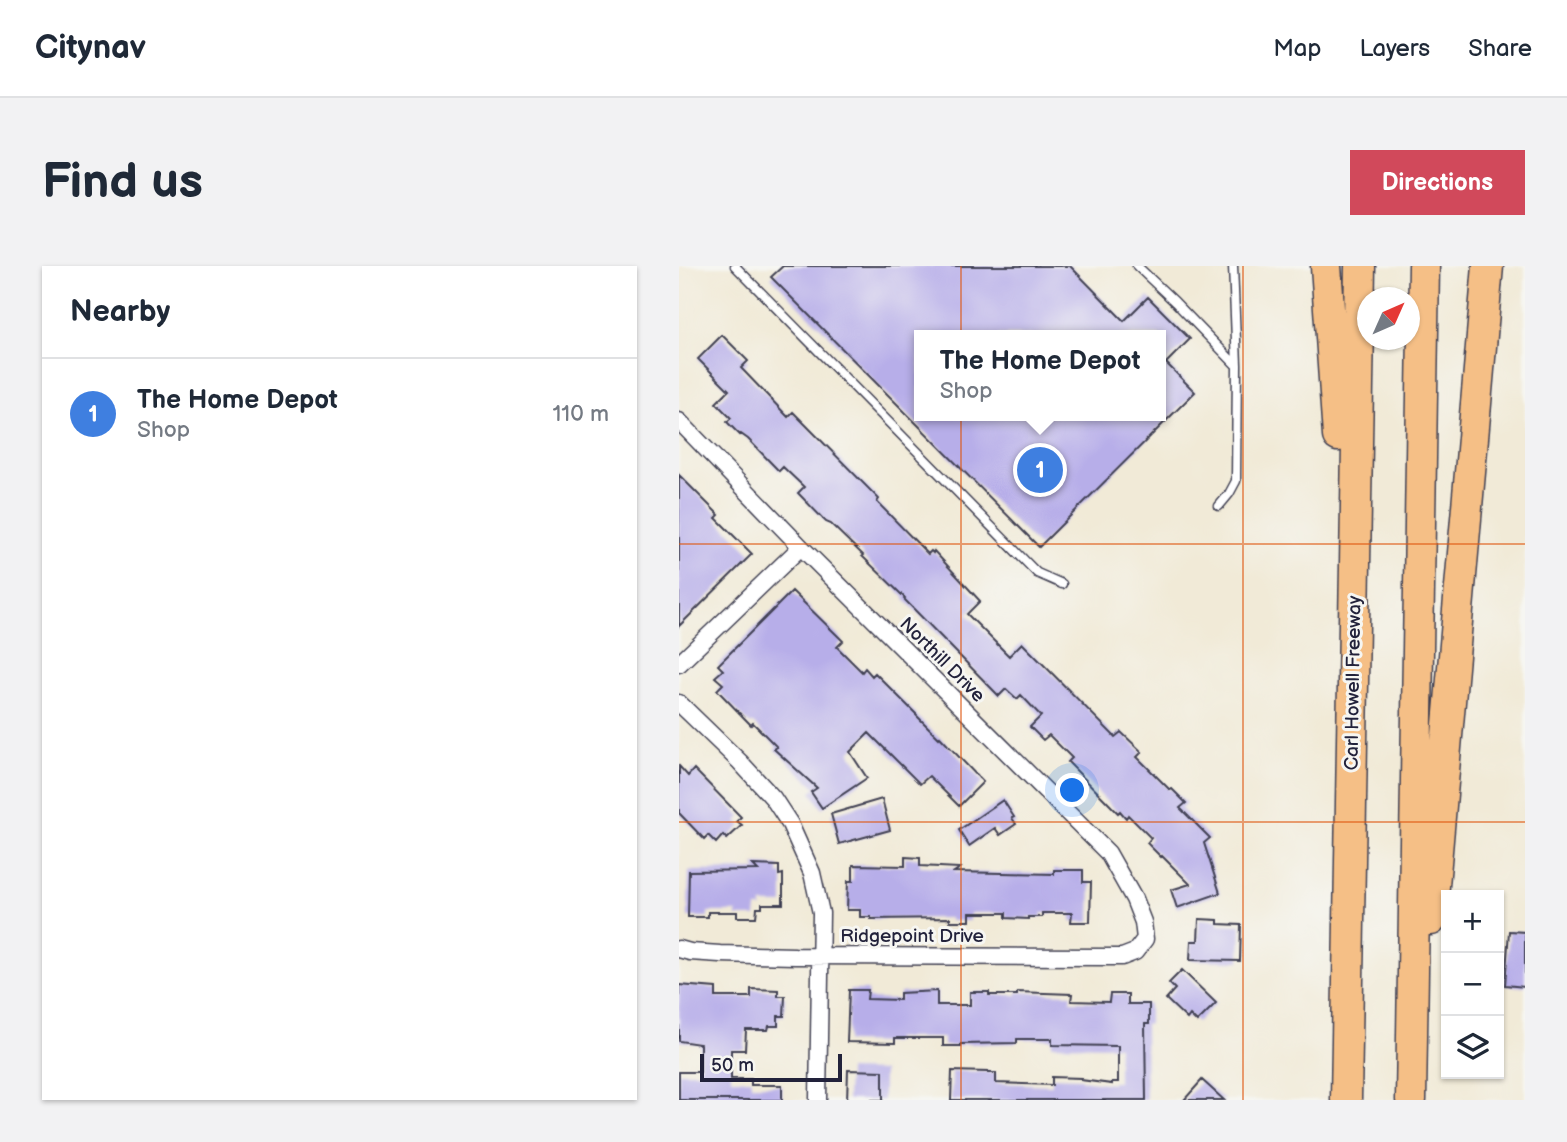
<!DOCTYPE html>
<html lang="en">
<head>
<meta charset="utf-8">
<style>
  :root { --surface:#fff; --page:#f2f2f3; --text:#1f2937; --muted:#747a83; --line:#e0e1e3; --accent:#d1495b }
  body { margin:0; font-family:"Balsamiq Sans",sans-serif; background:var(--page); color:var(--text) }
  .controls { position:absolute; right:21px; bottom:21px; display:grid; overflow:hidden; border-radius:0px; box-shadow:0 2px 5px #0004 }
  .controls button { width:63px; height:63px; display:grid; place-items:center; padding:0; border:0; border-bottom:2px solid var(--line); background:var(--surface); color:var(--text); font:35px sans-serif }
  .compass { position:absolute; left:678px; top:21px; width:63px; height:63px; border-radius:50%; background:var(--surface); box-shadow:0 2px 5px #0004; rotate:45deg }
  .scale { position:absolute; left:21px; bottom:18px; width:142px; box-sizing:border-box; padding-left:7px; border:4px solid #22223b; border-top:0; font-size:19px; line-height:24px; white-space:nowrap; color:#22223b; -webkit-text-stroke:5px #f6f6f2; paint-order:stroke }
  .you { position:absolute; left:394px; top:525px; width:24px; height:24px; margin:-18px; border:5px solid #fff; border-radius:50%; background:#1a73e8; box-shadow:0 0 0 10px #1a73e833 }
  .badge { display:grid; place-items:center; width:46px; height:46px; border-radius:50%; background:var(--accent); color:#fff; font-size:23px; font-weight:700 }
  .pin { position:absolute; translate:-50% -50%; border:4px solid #fff; box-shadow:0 2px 7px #0006 }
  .popup { position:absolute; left:235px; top:64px; width:252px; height:91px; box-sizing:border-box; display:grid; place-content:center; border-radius:0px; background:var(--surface); filter:drop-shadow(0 2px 5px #0005); font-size:23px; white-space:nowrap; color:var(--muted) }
  .popup b { font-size:26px; color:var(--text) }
  .popup::after { content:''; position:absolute; left:50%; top:100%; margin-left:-14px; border:14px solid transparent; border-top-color:var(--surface) }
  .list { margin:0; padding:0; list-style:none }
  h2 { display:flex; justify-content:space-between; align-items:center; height:91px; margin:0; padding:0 28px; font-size:30px }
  h2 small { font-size:23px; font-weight:400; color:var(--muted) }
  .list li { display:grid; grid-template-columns:46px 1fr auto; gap:21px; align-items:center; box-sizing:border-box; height:112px; padding:0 28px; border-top:2px solid var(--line) }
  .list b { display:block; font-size:26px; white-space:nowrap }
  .list p { margin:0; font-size:23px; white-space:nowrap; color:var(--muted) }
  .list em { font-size:23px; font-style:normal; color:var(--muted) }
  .icon { flex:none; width:38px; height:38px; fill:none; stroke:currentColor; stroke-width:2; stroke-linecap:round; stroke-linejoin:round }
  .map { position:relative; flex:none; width:846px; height:834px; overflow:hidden; border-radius:0px }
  header { display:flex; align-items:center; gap:42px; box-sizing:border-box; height:98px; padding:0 35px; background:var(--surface); border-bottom:2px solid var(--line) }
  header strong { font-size:33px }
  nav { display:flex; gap:38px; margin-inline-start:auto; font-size:24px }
  .intro { display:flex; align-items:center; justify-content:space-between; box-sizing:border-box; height:168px; padding:0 42px }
  h1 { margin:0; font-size:49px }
  .button { padding:18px 32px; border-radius:0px; background:var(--accent); color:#fff; font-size:24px; font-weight:700 }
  main { display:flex; gap:42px; padding:0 42px }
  aside { flex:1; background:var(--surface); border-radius:0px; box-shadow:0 2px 5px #0004 }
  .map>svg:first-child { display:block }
  .building { fill:#b7aee9; fill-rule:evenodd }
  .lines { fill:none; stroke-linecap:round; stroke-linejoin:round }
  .lane-casing { stroke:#414052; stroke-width:11 }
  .street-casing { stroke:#414052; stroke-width:19 }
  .highway-casing { stroke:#414052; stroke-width:33 }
  .lane { stroke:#fff; stroke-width:8 }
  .street { stroke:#fff; stroke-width:16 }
  .highway { stroke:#f5bf86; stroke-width:30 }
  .grid { fill:none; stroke:#de560e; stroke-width:2; stroke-opacity:0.55 }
  .labels { text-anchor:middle; stroke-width:6; stroke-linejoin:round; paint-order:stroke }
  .street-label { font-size:19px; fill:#22223b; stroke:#f6f6f2 }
</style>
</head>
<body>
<header>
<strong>Citynav</strong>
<nav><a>Map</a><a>Layers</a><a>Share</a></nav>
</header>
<div class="intro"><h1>Find us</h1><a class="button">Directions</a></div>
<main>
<aside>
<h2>Nearby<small></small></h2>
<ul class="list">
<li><span class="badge" style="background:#3f7fe0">1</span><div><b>The Home Depot</b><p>Shop</p></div><em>110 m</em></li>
</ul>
</aside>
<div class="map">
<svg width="846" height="834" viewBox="0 0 846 834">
  <rect width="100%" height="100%" fill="#f6f6f2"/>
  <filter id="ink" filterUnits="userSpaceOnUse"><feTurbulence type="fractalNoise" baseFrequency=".0143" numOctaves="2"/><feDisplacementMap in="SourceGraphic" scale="14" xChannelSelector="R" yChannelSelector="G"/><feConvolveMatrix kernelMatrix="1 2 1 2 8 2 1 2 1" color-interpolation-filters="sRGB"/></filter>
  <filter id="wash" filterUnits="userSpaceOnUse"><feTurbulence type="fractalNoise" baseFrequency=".00686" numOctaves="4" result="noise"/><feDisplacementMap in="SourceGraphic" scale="28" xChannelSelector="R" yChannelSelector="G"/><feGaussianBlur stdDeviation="1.57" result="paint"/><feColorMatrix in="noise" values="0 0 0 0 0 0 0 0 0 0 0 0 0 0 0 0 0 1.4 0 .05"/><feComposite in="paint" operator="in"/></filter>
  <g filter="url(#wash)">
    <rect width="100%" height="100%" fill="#f1ead7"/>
    <g id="blocks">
      <path class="building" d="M104 0H391L445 55 469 31 511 73 487 97 516 126 360 281 92 11ZM240 69H482V150H240Z
        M43 69 69 95 62 102 109 151 114 146 200 233 198 236 249 288 252 285 254 287 255 285 301 335 288 348 330 390 343 377 436 471 442 466 463 486 458 491 491 524 493 523 507 537 501 542 531 572 525 577 541 627 498 642 492 624 511 618 483 590 482 591 468 577 472 572 449 549 447 552 441 545 439 547 389 496 393 492 370 469 364 474 351 461 362 450 342 429 338 433 327 423 320 430 225 333 226 332 183 290 184 289 152 258 147 256 119 227 125 221 104 201 100 205 69 173 62 168 61 169 48 156 52 152 37 137 50 124 19 93Z
        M0 209 40 249 37 252 73 288 0 360Z
        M113 325 164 375 158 381 183 406 186 402 193 410 196 407 237 448V449L260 472 261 471 304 516 280 540 250 510 241 518 190 467 171 486 188 512 143 542 132 526 138 522 95 483 98 481 74 457 72 459 38 424 44 418 36 411 44 404 39 399Z
        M0 500 9 510 15 503 62 551 58 555 63 559 48 573 44 569 37 577 29 569 25 573 0 547Z
        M203 533 211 564 160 578 152 548Z
        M324 534 335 551 333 552 337 558 321 569 316 562 290 580 280 564Z
        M226 591 241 592V600L281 602 275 606 375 608V604H404V616H412L411 656H392L393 647H363V651H349V653L327 652V647H291V655H271V652L192 653V651H181V644H168L169 615H174V599L226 600Z
        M74 599 100 600V609L104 608V638H83V642H78L77 651H58V646H29V651H9L10 605 79 604Z
        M520 653 539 654V658L562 659 561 695 511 694 512 675H519Z
        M830 665 846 666V721L826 719Z
        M503 704 537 737 518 756 511 749 508 753 487 733 496 723 490 717Z
        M0 719 37 722V731H72V723L99 724V730H106L105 750H99V760H90L89 764H67L66 784H52V813H72V819H103V834H0V806H21V778L0 775Z
        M170 724H189L188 733 221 734V727L258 725V739H291V726H310V729H338V726L393 728 392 735 430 736 431 728H449V738H470V758H466L467 834H272L273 805 309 806V807H317V817L373 819V811L402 812V814L433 818V816H439V780L373 779V773H338V777L282 778V780H264V772H216V777L168 776Z
        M169 804 204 805V834H168Z
        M523 814 545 834H505Z"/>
    </g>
  </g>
  <g filter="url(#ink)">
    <use href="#blocks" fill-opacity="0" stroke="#414052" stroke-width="2"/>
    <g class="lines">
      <defs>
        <path id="lane" d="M56 0 358 307 383 318
          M458 0 496 36 557 99
          M540 240 550 228 557 215 558 99 554 0"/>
        <path id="street" d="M0 155 122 281 429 587 455 633 464 656 466 673 456 686 443 691 116 690 41 688 11 686 0 683
          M0 398 122 281
          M0 437 61 496 94 532 111 558 133 607 142 647 139 834"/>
        <path id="highway" d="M647 0 659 170
          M752 654 809 0
          M667 834 681 0
          M732 834 745 0"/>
      </defs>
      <use href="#lane" class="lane-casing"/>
      <use href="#street" class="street-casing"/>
      <use href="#highway" class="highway-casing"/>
      <use href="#lane" class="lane"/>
      <use href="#street" class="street"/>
      <use href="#highway" class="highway"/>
    </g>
  </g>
  <path class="grid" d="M282 0V834M564 0V834M0 278H846M0 556H846"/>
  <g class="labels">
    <g class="street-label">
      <text transform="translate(264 393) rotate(45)" y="7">Northill Drive</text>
      <text transform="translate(673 417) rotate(-89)" y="7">Carl Howell Freeway</text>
      <text x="233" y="676">Ridgepoint Drive</text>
    </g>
  </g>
</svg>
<div class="controls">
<button>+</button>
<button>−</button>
<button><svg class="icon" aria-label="layers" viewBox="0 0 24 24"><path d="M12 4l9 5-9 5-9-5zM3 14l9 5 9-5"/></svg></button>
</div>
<svg class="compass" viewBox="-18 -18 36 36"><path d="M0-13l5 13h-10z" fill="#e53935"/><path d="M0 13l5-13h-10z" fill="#747a83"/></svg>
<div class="scale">50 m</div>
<div class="you"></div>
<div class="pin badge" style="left:361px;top:204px;background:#3f7fe0">1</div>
<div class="popup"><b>The Home Depot</b>Shop</div>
</div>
</main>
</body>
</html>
